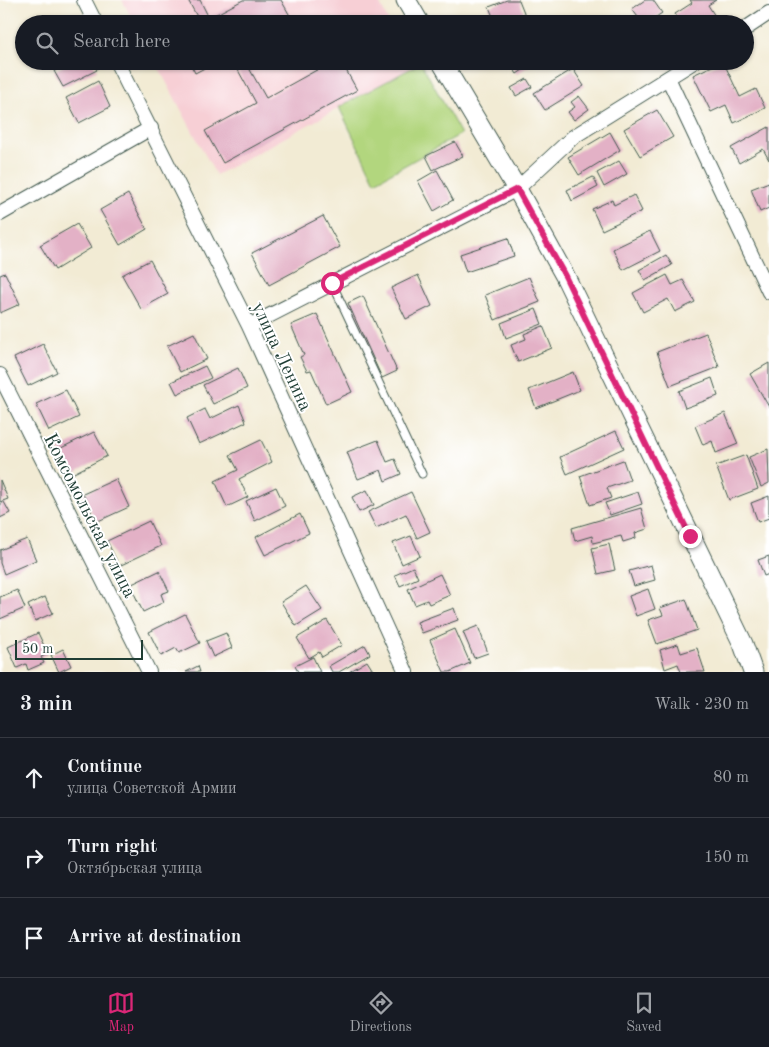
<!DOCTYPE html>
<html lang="en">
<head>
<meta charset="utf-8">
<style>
  :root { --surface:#171b24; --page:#20242c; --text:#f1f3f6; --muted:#9ea1a6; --line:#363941; --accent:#db2777 }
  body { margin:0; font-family:"Old Standard TT",serif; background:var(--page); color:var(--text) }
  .scale { position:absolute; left:15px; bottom:12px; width:128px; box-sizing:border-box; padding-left:5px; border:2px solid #1f3d34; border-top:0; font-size:14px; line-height:18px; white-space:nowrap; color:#1f3d34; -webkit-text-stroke:4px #fff; paint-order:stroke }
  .stop { position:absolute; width:15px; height:15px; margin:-11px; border:4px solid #db2777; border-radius:50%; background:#fff }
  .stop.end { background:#db2777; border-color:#fff; box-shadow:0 1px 5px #0008 }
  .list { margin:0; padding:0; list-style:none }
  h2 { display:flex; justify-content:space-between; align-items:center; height:65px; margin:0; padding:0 20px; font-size:21px }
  h2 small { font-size:16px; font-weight:400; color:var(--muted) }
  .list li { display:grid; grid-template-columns:32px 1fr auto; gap:15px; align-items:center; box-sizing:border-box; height:80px; padding:0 20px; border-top:1px solid var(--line) }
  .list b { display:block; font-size:19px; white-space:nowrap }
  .list p { margin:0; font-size:16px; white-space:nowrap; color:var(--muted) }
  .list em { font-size:16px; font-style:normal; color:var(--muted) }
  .icon { flex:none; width:28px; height:28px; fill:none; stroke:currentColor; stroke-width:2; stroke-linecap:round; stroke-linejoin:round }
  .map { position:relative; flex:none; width:769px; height:672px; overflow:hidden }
  .search { position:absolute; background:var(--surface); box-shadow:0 1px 4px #0004; left:15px; right:15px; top:15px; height:55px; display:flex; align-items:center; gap:12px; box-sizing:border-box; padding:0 18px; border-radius:28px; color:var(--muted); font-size:19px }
  .sheet { height:305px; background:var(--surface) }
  nav { display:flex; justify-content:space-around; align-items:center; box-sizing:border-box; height:70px; border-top:1px solid var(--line); background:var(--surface); font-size:14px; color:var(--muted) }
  nav a { display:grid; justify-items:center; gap:2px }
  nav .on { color:var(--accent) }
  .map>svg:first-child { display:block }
  .built { fill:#f7cfd5 }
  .green { fill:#b2d67e; stroke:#688a59 }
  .building { fill:#e3b1c6 }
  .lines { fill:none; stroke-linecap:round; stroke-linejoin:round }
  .lane-casing { stroke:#3f574c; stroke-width:9 }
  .street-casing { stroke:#3f574c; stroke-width:16 }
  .secondary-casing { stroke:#3f574c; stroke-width:21 }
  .lane { stroke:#fff; stroke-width:7 }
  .street { stroke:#fff; stroke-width:14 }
  .secondary { stroke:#fff; stroke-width:19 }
  .route { stroke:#db2777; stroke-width:6 }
  .labels { text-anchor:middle; stroke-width:4; stroke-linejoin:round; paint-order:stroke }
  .street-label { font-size:19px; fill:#1f3d34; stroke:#fff }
</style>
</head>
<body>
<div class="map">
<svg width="769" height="672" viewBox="0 0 769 672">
  <rect width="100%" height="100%" fill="#fff"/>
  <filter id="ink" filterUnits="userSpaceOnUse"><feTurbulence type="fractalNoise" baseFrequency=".02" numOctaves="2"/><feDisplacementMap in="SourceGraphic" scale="10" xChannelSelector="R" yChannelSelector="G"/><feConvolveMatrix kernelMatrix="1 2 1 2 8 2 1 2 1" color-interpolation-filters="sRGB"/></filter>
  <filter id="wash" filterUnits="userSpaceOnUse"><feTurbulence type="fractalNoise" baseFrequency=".0096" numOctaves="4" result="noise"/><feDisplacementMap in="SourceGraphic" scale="20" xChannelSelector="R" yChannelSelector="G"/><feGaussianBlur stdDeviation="1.12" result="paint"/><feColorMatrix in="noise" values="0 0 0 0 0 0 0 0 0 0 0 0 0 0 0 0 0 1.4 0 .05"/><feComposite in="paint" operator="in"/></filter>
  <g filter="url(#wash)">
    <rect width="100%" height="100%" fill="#f2ebd4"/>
    <path class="built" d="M122 0H378L390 24H135Z
      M155 61H411L414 67 216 175Z"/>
    <path class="green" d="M421 63 461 134 375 182 339 107Z"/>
    <g id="blocks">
      <path class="building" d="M188 0H200L209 18 243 0H281L293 21 288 24H201Z
        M507 0H519L525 15 504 24H496L489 7Z
        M645 0H653L662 13 653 19 657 24H643L632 9Z
        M690 0H716L708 5 718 21 713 24H681L675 14 692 3Z
        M72 61H92L97 70 63 87 54 71Z
        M189 61H218L195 73Z
        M233 61H245L266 98 333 61H341L357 90 223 163 205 131 256 103Z
        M508 61H536L517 74Z
        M723 61 740 97 756 89 765 108 734 123 726 105 711 112 693 75Z
        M573 69 584 86 545 110 534 93Z
        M527 79 532 87 516 96 511 88Z
        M98 81 110 107 79 123 66 98Z
        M579 96 589 109 574 120 568 112 575 107 571 102Z
        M657 110 673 137 640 156 624 129Z
        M769 127V160L763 149 739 163 731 148Z
        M610 132 620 150 579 175 568 157Z
        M455 142 463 156 433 170 426 156Z
        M619 161 627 174 604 187 597 173Z
        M437 170 453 200 434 211 418 181Z
        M593 177 598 187 572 201 567 190Z
        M769 182V208L760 212 751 189Z
        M128 194 147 229 120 245 100 210Z
        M634 195 642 211 602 230 592 209 612 200 614 205Z
        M323 216 340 247 269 285 252 253Z
        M77 224 91 248 55 270 40 245Z
        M650 231 660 251 623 270 613 249Z
        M508 238 514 256 466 272 460 254Z
        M666 255 672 265 645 280 639 270Z
        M150 260 168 294 141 309 122 275Z
        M5 273 20 304 0 313V275Z
        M418 275 432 306 406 319 391 288Z
        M667 275 672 285 683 280 695 302 675 312 668 299 643 312 633 293Z
        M529 277 540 302 495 320 485 295Z
        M363 296 397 371 382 378 348 303Z
        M536 309 542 324 506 338 501 323Z
        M317 314 352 392 326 404 311 370 307 371 300 357 304 355 291 325Z
        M543 326 552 348 518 362 511 345 526 339 524 334Z
        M194 333 207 359 180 372 167 346Z
        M706 333 719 367 670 386 657 352Z
        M43 344 57 372 28 386 14 358Z
        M769 363V407L750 374Z
        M205 366 211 378 177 394 171 382Z
        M238 368 247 388 213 404 203 385Z
        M573 372 580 390 536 408 529 390Z
        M712 378 718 396 685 408 679 391Z
        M66 390 79 417 49 431 36 404Z
        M239 405 246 422 199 444 187 418 205 409 210 419Z
        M725 413 738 444 716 453 712 441 703 445 695 426Z
        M616 431 624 448 567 474 560 457Z
        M94 432 107 456 72 474 59 449Z
        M261 440 272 462 239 479 248 497 227 507 215 481 238 470 230 455Z
        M378 440 387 462 395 459 401 474 385 481 381 470 358 479 347 452Z
        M768 449 769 483 761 487 749 457Z
        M746 455 758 489 729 500 716 466Z
        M623 460 630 480 607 488 611 498 590 505 580 476Z
        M116 479 129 507 96 522 83 494Z
        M0 480 8 499 0 502Z
        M276 487 285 506 255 521 246 501Z
        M367 490 374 505 359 512 352 497Z
        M411 492 430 532 417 538 406 514 376 528 368 512Z
        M638 492 642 504 610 515 605 503Z
        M769 496V518L758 522 751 503Z
        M4 502 10 513 0 518V505Z
        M641 508 647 529 635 533 636 538 623 542 621 536 593 543 592 536 575 541 572 528Z
        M300 514 309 533 265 555 256 537Z
        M149 521 161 546 119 566 107 541Z
        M411 536 420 556 402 564 393 543Z
        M27 539 36 560 4 574 0 563V550Z
        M609 544 615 570 598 574 592 548Z
        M769 556V574L764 576 758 560Z
        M651 565 655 580 634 586 629 571Z
        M413 567 418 578 400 586 395 575Z
        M159 571 169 591 161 594 164 602 143 612 130 585Z
        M440 574 450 595 429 604 427 600 415 605 408 589Z
        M306 586 322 610 296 626 281 602Z
        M648 589 655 609 636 616 629 596Z
        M17 590 25 608 0 619V597Z
        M45 597 53 613 35 621 28 605Z
        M686 599 697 630 657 644 648 620 663 615 660 608Z
        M454 608 458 620 422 633 417 622Z
        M185 614 200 643 179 653 176 648 161 656 149 632Z
        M327 620 342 645 322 657 319 652 309 658 297 638Z
        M478 626 488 653 474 658 463 632Z
        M455 629 470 663 450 672H444L430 640Z
        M38 633 48 654 41 657 44 663 28 670 26 664 17 668 8 647Z
        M226 633 232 648 213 657 206 641Z
        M678 644 681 653 697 648 705 672H681L678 664 665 669 660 650Z
        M365 645 370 654 339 672H332L329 666Z
        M63 649 71 666 59 672 51 655Z
        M313 657 320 672H298L295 666Z
        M367 661 374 672H349Z
        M198 666 200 672H186Z"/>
    </g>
  </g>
  <g filter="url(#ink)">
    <use href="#blocks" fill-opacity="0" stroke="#3f574c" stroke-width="1"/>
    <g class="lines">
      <defs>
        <path id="lane" d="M332 283 422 474"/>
        <path id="street" d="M84 0 96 24
          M745 29 769 13
          M116 61 249 326 406 672
          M668 78 769 292
          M0 214 151 128
          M249 326 517 189 573 137 695 61
          M0 375 149 672"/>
        <path id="secondary" d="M406 0 420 24
          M441 61 517 189 565 276 743 644 753 672"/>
      </defs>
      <use href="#lane" class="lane-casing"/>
      <use href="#street" class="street-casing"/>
      <use href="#secondary" class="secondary-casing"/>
      <use href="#lane" class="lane"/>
      <use href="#street" class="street"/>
      <use href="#secondary" class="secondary"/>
    </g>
  </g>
  <g class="lines" filter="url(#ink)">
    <path class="route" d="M332 283 517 189 565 276 690 536"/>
  </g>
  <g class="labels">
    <g class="street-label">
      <text transform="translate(283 356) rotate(65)" y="7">улица Ленина</text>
      <text transform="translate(91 515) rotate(63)" y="7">Комсомольская улица</text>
    </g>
  </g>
</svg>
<div class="scale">50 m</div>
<div class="stop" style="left:332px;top:283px"></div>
<div class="stop end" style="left:690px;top:536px"></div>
<div class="search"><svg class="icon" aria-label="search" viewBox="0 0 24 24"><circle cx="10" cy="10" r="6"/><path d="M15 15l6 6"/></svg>Search here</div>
</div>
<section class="sheet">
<h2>3 min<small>Walk · 230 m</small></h2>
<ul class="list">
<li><svg class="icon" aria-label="ahead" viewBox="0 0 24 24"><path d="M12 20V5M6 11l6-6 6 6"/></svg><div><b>Continue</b><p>улица Советской Армии</p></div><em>80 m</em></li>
<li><svg class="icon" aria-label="right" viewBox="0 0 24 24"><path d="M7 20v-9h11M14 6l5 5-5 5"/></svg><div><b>Turn right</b><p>Октябрьская улица</p></div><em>150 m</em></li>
<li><svg class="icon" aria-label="arrive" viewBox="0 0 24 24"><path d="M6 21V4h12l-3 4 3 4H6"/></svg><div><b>Arrive at destination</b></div></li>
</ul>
</section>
<nav>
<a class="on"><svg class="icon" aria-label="map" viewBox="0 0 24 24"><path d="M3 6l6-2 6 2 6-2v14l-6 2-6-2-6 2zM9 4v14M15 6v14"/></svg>Map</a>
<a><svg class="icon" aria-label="directions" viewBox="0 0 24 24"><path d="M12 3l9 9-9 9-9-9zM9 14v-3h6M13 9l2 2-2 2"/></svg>Directions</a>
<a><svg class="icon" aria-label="saved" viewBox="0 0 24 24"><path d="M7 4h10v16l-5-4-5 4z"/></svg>Saved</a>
</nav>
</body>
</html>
